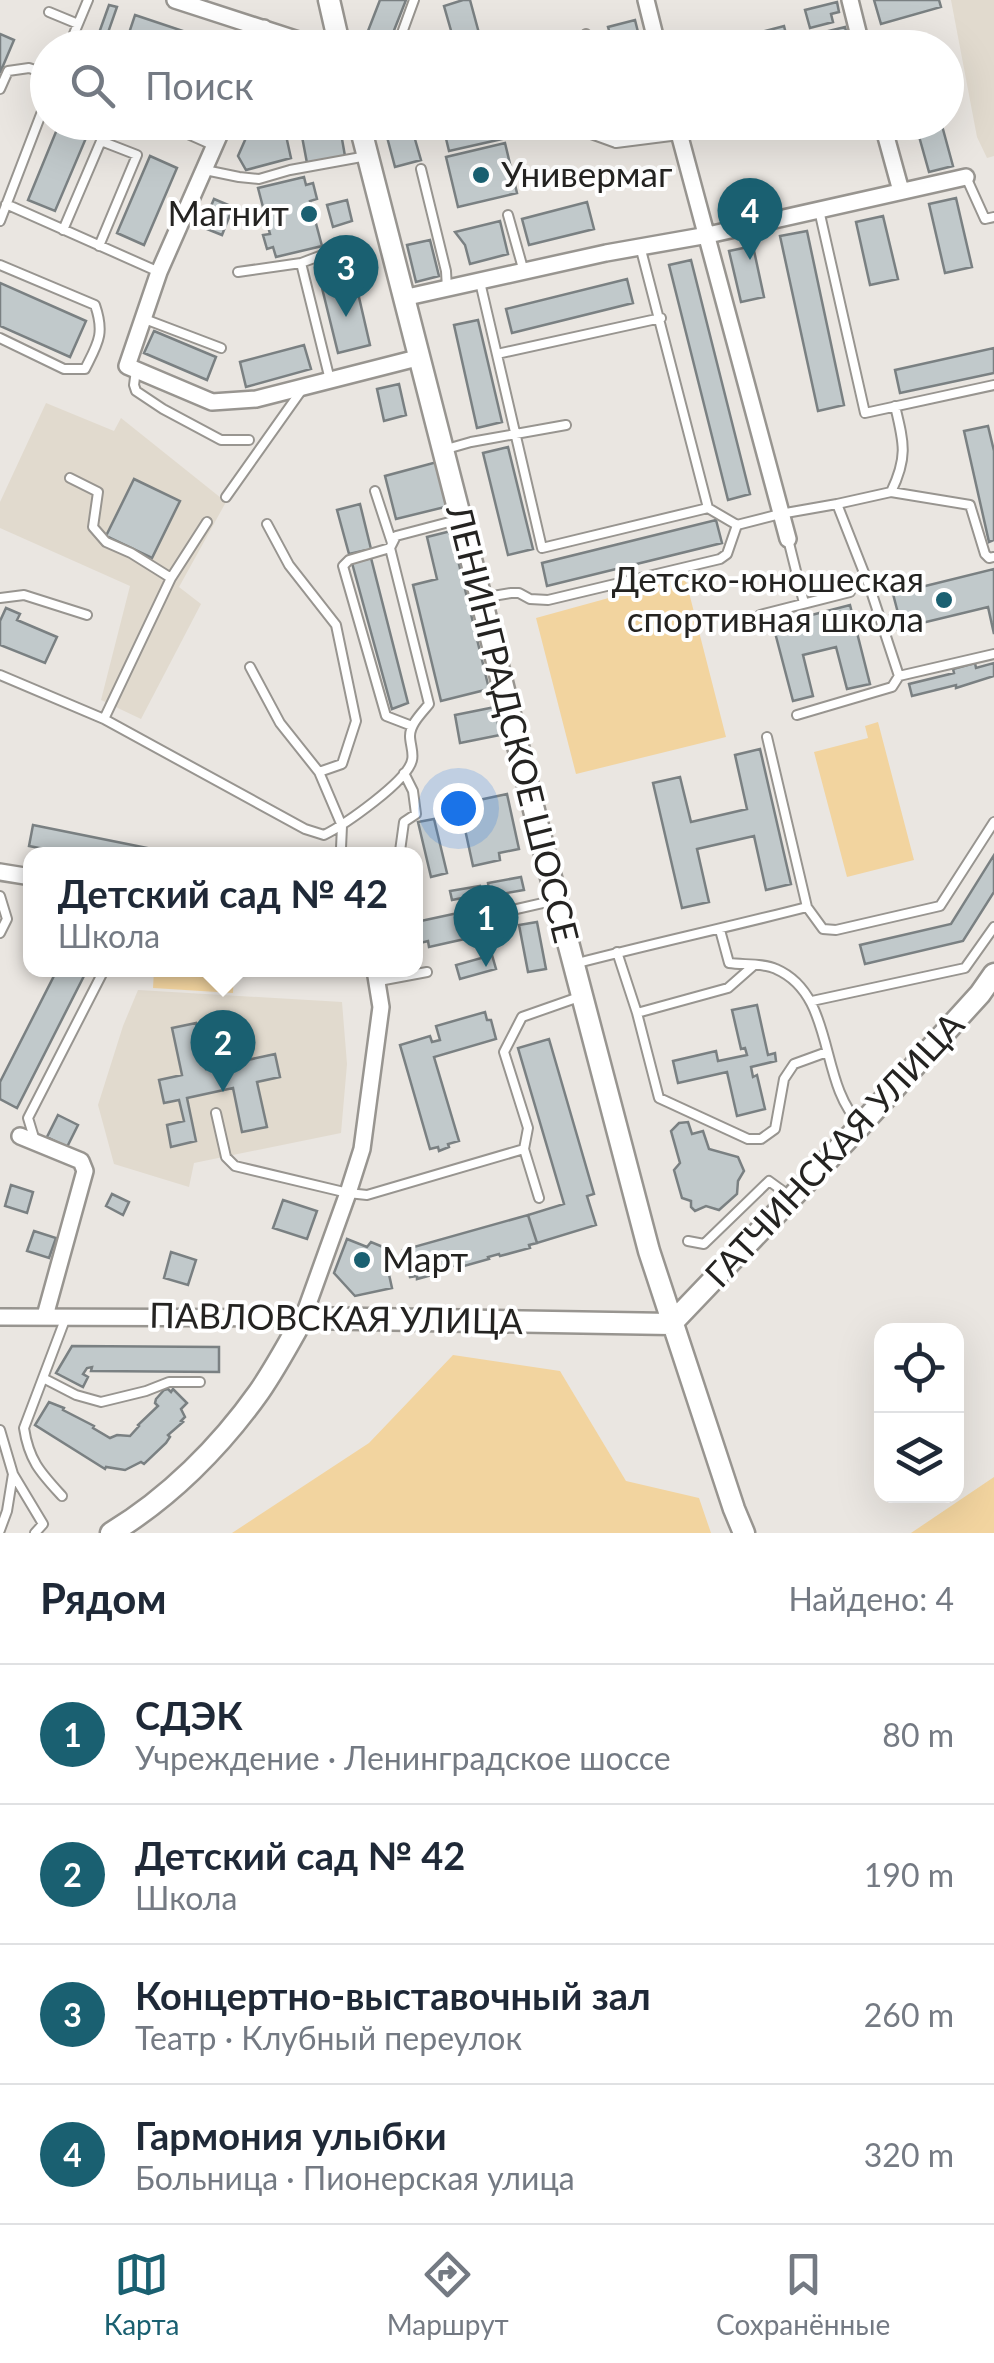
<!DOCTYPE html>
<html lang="ru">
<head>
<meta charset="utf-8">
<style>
  :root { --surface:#fff; --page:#f6f6f7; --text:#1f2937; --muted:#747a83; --line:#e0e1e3; --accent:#1a6071 }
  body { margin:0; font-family:Lato,sans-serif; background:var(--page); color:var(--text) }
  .controls { position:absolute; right:30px; bottom:30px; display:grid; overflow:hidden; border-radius:20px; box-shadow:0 10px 40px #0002 }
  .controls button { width:90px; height:90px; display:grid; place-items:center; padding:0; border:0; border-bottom:2px solid var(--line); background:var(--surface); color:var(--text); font:50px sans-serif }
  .you { position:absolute; left:458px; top:808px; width:35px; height:35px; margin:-25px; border:8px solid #fff; border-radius:50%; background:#1a73e8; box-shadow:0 0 0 15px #1a73e833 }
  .badge { display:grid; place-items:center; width:65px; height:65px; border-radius:50%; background:var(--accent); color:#fff; font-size:32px; font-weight:700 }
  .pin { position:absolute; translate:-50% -82px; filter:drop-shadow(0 2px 5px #0008) }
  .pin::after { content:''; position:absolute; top:52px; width:35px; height:30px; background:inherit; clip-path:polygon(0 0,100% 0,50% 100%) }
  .popup { position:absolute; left:23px; top:847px; width:400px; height:130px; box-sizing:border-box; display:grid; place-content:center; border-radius:20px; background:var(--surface); filter:drop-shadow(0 2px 8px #0005); font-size:32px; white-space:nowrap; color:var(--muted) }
  .popup b { font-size:38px; color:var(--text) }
  .popup::after { content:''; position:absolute; left:50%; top:100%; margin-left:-20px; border:20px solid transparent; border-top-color:var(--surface) }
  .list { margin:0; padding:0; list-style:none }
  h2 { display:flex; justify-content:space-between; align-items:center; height:130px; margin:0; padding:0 40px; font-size:42px }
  h2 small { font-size:32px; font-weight:400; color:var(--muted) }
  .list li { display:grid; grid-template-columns:65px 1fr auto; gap:30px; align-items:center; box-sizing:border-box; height:140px; padding:0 40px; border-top:2px solid var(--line) }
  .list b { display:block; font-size:38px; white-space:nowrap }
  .list p { margin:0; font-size:32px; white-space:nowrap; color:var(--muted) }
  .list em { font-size:32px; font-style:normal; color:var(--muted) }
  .icon { flex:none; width:55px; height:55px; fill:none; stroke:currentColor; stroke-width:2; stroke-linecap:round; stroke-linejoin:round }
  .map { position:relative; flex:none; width:994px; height:1533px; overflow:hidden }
  .search { position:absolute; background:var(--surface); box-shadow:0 10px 40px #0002; left:30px; right:30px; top:30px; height:110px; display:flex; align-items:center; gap:25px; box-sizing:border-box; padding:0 35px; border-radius:55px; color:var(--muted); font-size:38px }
  .sheet { height:690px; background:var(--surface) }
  nav { display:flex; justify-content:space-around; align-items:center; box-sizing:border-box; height:140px; border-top:2px solid var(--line); background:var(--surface); font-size:28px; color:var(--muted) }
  nav a { display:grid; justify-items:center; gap:5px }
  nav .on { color:var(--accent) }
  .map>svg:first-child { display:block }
  .built { fill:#e1dace }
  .green { fill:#f2d49f }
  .building { fill:#c1c9cb; stroke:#7a8082; stroke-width:2.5 }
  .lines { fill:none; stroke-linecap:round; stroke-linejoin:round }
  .lane-casing { stroke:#989590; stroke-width:12 }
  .street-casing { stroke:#989590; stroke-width:20 }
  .secondary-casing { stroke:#989590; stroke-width:25 }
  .lane { stroke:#fff; stroke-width:8 }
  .street { stroke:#fff; stroke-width:15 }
  .secondary { stroke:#fff; stroke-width:20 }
  .poi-dot { fill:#1a6071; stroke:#fff; stroke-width:4 }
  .labels { text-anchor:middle; stroke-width:8; stroke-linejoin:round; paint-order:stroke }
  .poi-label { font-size:35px; fill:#242321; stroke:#fff; text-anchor:start }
  .street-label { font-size:35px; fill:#242321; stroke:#fff }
</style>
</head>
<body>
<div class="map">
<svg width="994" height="1533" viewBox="0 0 994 1533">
  <rect width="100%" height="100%" fill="#eae6e1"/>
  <path class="built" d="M951 0H994V156L987 158 977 137Z
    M46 403 114 431 121 418 226 502 179 587 201 604 141 719 101 700 130 586 0 528V502Z
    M138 990 342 1002 347 1064 341 1133 194 1163 189 1187 114 1164 98 1105 123 1026Z"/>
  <path class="green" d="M685 577 726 737 576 774 536 618Z
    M878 722 914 860 847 877 814 752 868 738 865 726Z
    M154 970H234L233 993 153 988Z
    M453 1355 560 1371 626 1481 699 1498 711 1533H232L369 1443Z
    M994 1477V1533H911Z"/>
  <path class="building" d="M380 0H406L391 38 392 48H369L366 36Z
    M463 0H470L483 48H456L444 6Z
    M874 0H939L941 7 881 24Z
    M837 2 839 12 831 14 833 22 810 28 805 10Z
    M109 5 117 7 103 47 95 44Z
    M135 15 201 37 197 48H133L125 45Z
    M635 20 642 48H614L608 27Z
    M784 26 788 42 798 40 800 48H725L724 42Z
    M845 27 850 47 815 48 812 35Z
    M575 33 579 48H553L551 39Z
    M0 34 14 40 0 73Z
    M60 122H67L89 131 55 211 28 200Z
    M170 122H209L203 137Z
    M253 122H283L291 158 246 170 238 156Z
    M318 122H339L345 156 307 163 300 126Z
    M383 122H410L421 160 395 167Z
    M442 122H497L502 139 449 151Z
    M915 122H941L953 166 929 172Z
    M505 143 517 193 458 207 446 157Z
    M150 156 177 168 144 245 117 233Z
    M304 177 306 185 313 183 317 199 310 201 322 246 276 257 273 247 267 249 263 235 270 234 258 188Z
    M956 198 972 267 945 273 929 204Z
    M214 199 233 207 222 235 202 227Z
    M347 200 352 221 333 227 327 205Z
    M587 202 594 229 529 245 522 219Z
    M883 216 898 279 870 285 856 222Z
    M500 221 508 254 470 264 465 245 455 232Z
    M807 231 844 405 818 411 780 236Z
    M430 240 439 276 416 282 407 245Z
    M753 246 764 297 741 302 729 251Z
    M691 260 750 494 728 500 669 265Z
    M627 279 633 303 512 333 506 309Z
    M355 280 370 345 338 353 322 288Z
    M0 283 86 321 70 357 0 326Z
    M478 320 502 422 477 428 454 325Z
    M154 331 216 357 207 380 144 353Z
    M304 345 311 369 246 387 240 362Z
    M994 348V373L900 393 895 370Z
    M399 384 406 415 384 421 377 389Z
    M988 426 994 451V540L989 542 964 431Z
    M508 447 533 549 508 555 483 453Z
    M437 462 449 506 396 519 385 476Z
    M134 479 180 501 152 558 106 536Z
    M360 504 371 549 349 554 337 510Z
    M716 520 722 543 547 586 542 563Z
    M451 531 489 689 441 701 413 585 437 579 427 537Z
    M371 558 408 703 392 709 352 563Z
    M994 569V634L988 607 893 630 890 615 898 613 893 594Z
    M850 605 870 684 847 689 836 647 803 655 813 696 793 701 773 625Z
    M6 608 20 614 17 620 57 637 45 663 0 645V621Z
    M975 663 976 668 994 663V676L956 688V685L912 696 909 684 954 673 953 669Z
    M495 707 500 735 460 743 455 715Z
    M760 749 791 884 766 890 754 836 697 849 709 902 682 908 653 783 680 777 691 822 747 809 735 755Z
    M507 794 519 849 499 853 500 860 473 866 461 811 481 807 479 800Z
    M434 819 447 873 431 877 418 822Z
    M33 825 157 850 156 854H70L29 846Z
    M994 855V892L963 941 865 964 860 945 951 924Z
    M521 877 524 890 490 896 488 883Z
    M480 886 482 894 452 900 450 891Z
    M481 908 487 934 429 947 428 941 416 944V922Z
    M537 922 546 969 528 972 519 925Z
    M492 955 496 969 460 979 456 965Z
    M57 970H87L17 1108 0 1099V1082Z
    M757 1005 768 1055 775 1053 776 1061 751 1067 753 1077 757 1075 765 1109 737 1116 727 1072 678 1083 673 1061 716 1051 718 1061 747 1055 745 1048 741 1049 732 1010Z
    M485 1012 487 1020H491L496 1039 434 1057 459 1141 448 1144 449 1147 439 1151 438 1147 430 1149 400 1045 430 1036 432 1042 440 1040 436 1026Z
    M196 1023 206 1069 275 1054 280 1077 257 1082 267 1127 242 1132 233 1088 187 1098 196 1141 171 1147 167 1125 184 1121 179 1100 164 1103 159 1080 182 1075 172 1028Z
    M549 1039 594 1194 587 1196 596 1225 537 1243 528 1215 564 1204 518 1048Z
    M58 1115 78 1125 67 1147 47 1137Z
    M688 1122 692 1134 703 1131 709 1149 738 1157 744 1171 738 1181 737 1194 719 1210 706 1206 695 1211 691 1207V1201L682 1198 674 1170 680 1163 671 1131 679 1123Z
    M11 1185 33 1192 27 1213 5 1206Z
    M112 1194 129 1202 123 1215 106 1206Z
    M283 1200 317 1211 307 1239 273 1228Z
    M528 1215 537 1243 529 1245 530 1248 500 1256 499 1254 488 1257 489 1259 457 1268 456 1265 446 1268 447 1271 417 1279V1276L410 1277 403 1250Z
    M34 1231 56 1238 49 1258 27 1251Z
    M347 1239 367 1247 371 1242 383 1247 392 1288 355 1296 334 1273Z
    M171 1252 196 1260 188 1285 164 1278Z
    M72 1346 219 1347V1372L91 1371 92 1367 87 1368 83 1374 88 1377 83 1387 56 1373Z
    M168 1389 171 1392 173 1389 187 1403 181 1409 185 1417 181 1421 183 1422 168 1435 170 1437 166 1443 144 1464 141 1462 125 1470 106 1467 105 1469 35 1425 49 1402 64 1408 63 1410 94 1426 93 1428 110 1438 117 1435 130 1436 139 1426 138 1425 158 1406 155 1403 156 1399 164 1390Z"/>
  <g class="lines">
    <defs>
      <path id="lane" d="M49 12 78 24
        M586 34 590 48
        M68 48 88 0
        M399 48 402 33 414 0
        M0 89 8 71 29 68 48 74
        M161 122 215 146
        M558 122 616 143
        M611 122 616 143 679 135 724 122
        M421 169 446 271 447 289
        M205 170 239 177 259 179 290 170 367 156
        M966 177 985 219 994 217
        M6 204 159 272
        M819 210 865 413 994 385
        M508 215 524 272
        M0 221 48 96
        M63 230 101 141 137 155 99 246
        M640 246 708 508 737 525
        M0 265 95 305C105 334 98 343 85 369H64L0 338
        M238 272 301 263
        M480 282 542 548 708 508
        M142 318 221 348
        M497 354 661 318
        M136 370 134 385 136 391 163 409 221 440H249
        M330 380 301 263 333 251
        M443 450 471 442 566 425
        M70 478 98 492 93 527 106 542 131 553 171 578
        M375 491 392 543
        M891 492C908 457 904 443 895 406
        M226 497 301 391
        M837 504 891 492 970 505 985 554 989 558 994 557
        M267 524 289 565 336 625 356 721 342 764 319 772 342 826 341 848 343 854
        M788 539 804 603
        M390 548 349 560 343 566 386 716 412 726
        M0 598 24 595 87 615
        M481 598 511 593H519L530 599 548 600 720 559 727 554 737 525 780 514 837 504 870 588 899 676 892 687 797 715
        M760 615 850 592
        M250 667 280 723 319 772
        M0 675 104 719 305 829 324 835C344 825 408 781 412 760 414 753 410 744 410 736 410 724 422 713 429 704L390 548 396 536 457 520
        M899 676 994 654
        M104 719 171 578 207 522
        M767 737 807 907 823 929 836 930 940 906 994 822
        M400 851 404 822 416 814 413 791 404 773
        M0 896 7 919 0 933
        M495 914 556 900
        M720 930 729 963C743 965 764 963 776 969 836 995 818 1083 860 1124
        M617 952 637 1013 659 1098 748 1139H761L775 1129 784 1079 794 1064 827 1052
        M574 964C651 944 729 927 807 907
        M379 981 427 972
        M812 1001 965 968 994 927
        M637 1013 728 988 753 966
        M216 1113 226 1157 235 1166 348 1193 367 1195 524 1149 539 1198
        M35 1141 28 1118 104 970
        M524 1149 528 1128 504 1052 522 1017 579 997
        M688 1241 704 1244 769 1181 791 1197
        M43 1378 76 1395 101 1402 146 1391 169 1382H200
        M0 1430 13 1474 7 1511 0 1530
        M13 1474 43 1524 35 1533
        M62 1496C41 1473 29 1461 24 1428L66 1317"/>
      <path id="street" d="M175 0 323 48
        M646 0 658 48
        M850 0 862 48
        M256 48 264 28
        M225 122 159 272 127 366 212 402 256 399 417 358
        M676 122 788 539
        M882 122 901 191
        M403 298 606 253 708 235 966 177
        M0 872 31 877
        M20 1136 81 1161 85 1171 45 1316
        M0 1317 303 1318 348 1193 362 1149 381 1007 375 970"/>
      <path id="secondary" d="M329 0 340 48
        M359 122 481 598 548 866 649 1251 734 1509 744 1533
        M671 1324 861 1125 980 994 994 974
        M111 1533C169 1498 220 1447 259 1392 275 1369 289 1343 303 1318L671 1324"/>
    </defs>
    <use href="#lane" class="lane-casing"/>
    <use href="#street" class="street-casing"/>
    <use href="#secondary" class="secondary-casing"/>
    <use href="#lane" class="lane"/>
    <use href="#street" class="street"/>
    <use href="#secondary" class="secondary"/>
  </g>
  <g class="poi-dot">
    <circle cx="481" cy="175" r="10"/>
    <circle cx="309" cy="214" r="10"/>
    <circle cx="944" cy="600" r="10"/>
    <circle cx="362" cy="1260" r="10"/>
  </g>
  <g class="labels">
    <g class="poi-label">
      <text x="501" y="187">Универмаг</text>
      <text x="289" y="226" text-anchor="end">Магнит</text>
      <text x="924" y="592" text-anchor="end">Детско-юношеская<tspan x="924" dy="40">спортивная школа</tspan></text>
      <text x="382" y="1272">Март</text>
    </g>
    <g class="street-label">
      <text transform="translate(512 724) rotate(76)" y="12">ЛЕНИНГРАДСКОЕ ШОССЕ</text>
      <text transform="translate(835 1150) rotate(-47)" y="12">ГАТЧИНСКАЯ УЛИЦА</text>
      <text transform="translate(336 1319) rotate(1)" y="12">ПАВЛОВСКАЯ УЛИЦА</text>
    </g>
  </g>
</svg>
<div class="controls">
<button><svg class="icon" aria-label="locate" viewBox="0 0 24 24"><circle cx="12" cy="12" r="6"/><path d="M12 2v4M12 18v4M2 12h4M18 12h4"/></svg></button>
<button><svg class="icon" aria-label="layers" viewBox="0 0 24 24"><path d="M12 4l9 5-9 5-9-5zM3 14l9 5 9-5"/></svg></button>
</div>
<div class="you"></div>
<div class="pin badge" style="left:486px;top:967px">1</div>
<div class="pin badge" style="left:223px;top:1092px">2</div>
<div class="popup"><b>Детский сад № 42</b>Школа</div>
<div class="pin badge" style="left:346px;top:317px">3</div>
<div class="pin badge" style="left:750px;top:260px">4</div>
<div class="search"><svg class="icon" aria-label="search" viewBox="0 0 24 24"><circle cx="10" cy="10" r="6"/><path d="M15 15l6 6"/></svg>Поиск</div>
</div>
<section class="sheet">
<h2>Рядом<small>Найдено: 4</small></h2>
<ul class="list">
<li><span class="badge">1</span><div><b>СДЭК</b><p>Учреждение · Ленинградское шоссе</p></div><em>80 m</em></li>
<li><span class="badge">2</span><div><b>Детский сад № 42</b><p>Школа</p></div><em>190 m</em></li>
<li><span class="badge">3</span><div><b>Концертно-выставочный зал</b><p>Театр · Клубный переулок</p></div><em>260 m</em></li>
<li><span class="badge">4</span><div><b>Гармония улыбки</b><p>Больница · Пионерская улица</p></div><em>320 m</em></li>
</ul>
</section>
<nav>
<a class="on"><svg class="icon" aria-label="map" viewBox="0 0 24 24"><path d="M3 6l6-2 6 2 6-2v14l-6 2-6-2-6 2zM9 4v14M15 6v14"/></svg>Карта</a>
<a><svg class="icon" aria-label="directions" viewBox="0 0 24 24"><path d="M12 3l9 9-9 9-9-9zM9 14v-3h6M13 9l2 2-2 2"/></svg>Маршрут</a>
<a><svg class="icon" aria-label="saved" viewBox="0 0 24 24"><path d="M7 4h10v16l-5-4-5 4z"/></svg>Сохранённые</a>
</nav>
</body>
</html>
